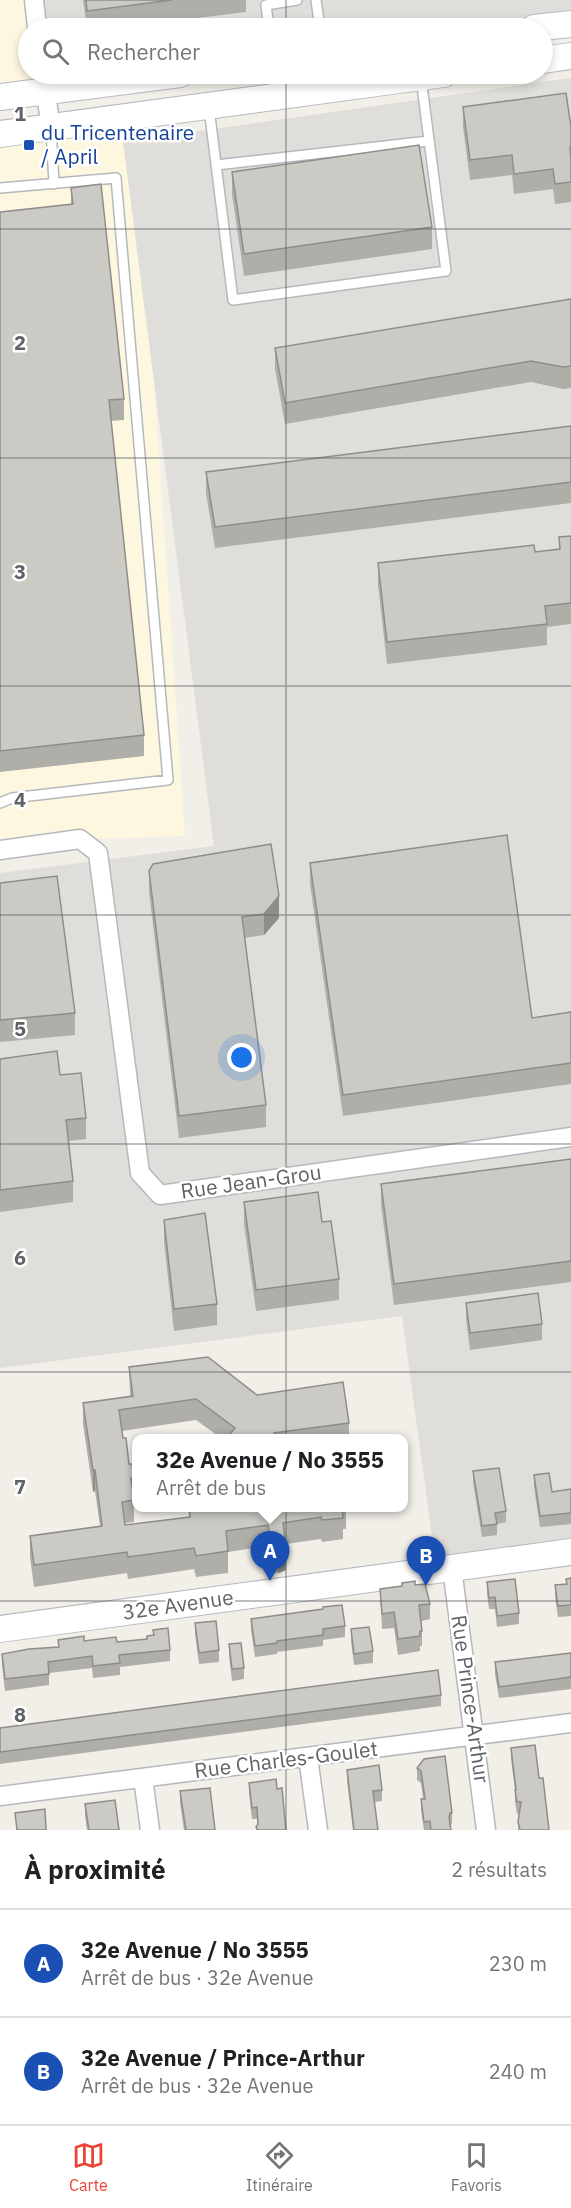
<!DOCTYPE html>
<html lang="fr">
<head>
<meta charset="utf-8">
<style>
  :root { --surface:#fff; --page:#f6f6f6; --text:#202124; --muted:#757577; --line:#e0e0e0; --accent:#ea4335 }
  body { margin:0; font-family:"IBM Plex Sans",sans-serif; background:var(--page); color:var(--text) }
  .you { position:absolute; left:242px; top:1058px; width:21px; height:21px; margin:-15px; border:4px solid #fff; border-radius:50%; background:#1a73e8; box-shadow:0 0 0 9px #1a73e833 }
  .badge { display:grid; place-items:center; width:39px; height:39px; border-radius:50%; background:var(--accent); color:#fff; font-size:20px; font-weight:700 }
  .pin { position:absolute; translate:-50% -50px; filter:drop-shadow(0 2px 3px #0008) }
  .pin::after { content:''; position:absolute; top:32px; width:21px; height:18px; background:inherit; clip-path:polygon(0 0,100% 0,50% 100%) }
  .popup { position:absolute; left:132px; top:1434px; width:276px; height:78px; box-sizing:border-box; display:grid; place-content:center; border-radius:12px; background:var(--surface); filter:drop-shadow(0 2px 4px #0005); font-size:20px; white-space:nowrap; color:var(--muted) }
  .popup b { font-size:22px; color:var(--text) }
  .popup::after { content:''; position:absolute; left:50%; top:100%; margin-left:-12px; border:12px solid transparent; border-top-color:var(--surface) }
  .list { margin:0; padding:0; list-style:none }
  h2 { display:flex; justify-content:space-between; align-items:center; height:78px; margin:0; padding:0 24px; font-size:26px }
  h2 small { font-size:20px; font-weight:400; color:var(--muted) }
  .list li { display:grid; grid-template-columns:39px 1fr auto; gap:18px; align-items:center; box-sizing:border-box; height:108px; padding:0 24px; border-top:2px solid var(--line) }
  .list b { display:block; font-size:22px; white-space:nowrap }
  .list p { margin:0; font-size:20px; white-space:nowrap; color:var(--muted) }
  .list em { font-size:20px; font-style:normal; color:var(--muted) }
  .icon { flex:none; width:33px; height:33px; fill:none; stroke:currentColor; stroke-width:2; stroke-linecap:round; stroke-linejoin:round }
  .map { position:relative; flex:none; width:571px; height:1830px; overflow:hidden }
  .search { position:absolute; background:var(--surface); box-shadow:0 3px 9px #0003; left:18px; right:18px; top:18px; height:66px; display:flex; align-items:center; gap:15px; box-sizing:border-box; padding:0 21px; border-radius:33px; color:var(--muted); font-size:22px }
  .sheet { height:294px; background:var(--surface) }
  nav { display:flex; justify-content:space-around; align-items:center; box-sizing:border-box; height:84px; border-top:2px solid var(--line); background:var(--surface); font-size:16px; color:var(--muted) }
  nav a { display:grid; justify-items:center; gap:3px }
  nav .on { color:var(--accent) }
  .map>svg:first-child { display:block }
  .commercial { fill:#fef7e0 }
  .industrial { fill:#e0deda }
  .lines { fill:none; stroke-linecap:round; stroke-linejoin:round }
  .lane-casing { stroke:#b5b8bc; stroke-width:12 }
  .street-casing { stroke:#b5b8bc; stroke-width:21 }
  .secondary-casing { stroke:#b6babf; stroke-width:28 }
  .lane { stroke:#fff; stroke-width:9 }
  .street { stroke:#fff; stroke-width:18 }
  .secondary { stroke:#fff; stroke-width:26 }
  .wall { fill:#afaea9 }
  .shaded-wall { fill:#8f8d8a }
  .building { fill:#cccac5; stroke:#8f8d8a; stroke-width:1.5 }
  .grid { fill:none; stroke:#5f6368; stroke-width:1.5; stroke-opacity:0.55 }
  .transit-dot { fill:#1a4fb4; stroke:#fff; stroke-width:2 }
  .labels { text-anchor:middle; stroke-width:5; stroke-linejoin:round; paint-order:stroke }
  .transit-label { font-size:21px; fill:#164399; stroke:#fff; text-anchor:start }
  .street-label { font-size:21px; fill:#5f6368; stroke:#fff }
  .grid-label { font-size:20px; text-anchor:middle; font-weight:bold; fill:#5f6368; stroke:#fff; stroke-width:5; stroke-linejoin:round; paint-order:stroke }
</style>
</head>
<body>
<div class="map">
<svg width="571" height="1830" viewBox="0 0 571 1830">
  <rect width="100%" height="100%" fill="#f1efe8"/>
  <path class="commercial" d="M0 0H34L28 28V74H43L46 91 0 97Z
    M136 116 185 836 80 839 0 849V134Z"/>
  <path class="industrial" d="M34 0H571V24L534 28H37Z
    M571 78V1541L435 1559 402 1316 0 1368V873L214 846 123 142Z"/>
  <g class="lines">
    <defs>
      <path id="lane" d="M316 0 320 28
        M269 28 266 5 297 0
        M209 108 233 300 446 271 421 78
        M51 129 54 184
        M216 165 429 141
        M0 188 116 178 168 780 12 798 0 803"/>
      <path id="street" d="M34 0 37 28
        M43 74 51 128
        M0 850 80 839 98 853 140 1173 160 1195 571 1137
        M452 1568 486 1830
        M308 1757 318 1830
        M143 1778 150 1830
        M0 1796 571 1723"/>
      <path id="secondary" d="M534 28 571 24
        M542 60 571 56
        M0 97 180 74
        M0 134 443 74
        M0 1629 571 1552"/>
    </defs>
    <use href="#lane" class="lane-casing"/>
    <use href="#street" class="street-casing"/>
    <use href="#secondary" class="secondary-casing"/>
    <use href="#lane" class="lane"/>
    <use href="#street" class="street"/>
    <use href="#secondary" class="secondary"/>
  </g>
  <path class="wall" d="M83 0H246V12L117 28H87Z
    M463 107 571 127V202L555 204 553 189 514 194 512 175 470 180 463 127Z
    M232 172 432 227V249L244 276 232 194Z
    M71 188 124 399V420L111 421 144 735V756L0 772V212L71 205Z
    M571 299V388L563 389 531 382 285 424 275 369V348Z
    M571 426V503L215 548 206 493V472Z
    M571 536V624L547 627V645L387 664 378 585V563L535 552 559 549V537Z
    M310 863 532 1018 571 1012V1084L343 1116 310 884Z
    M149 871 279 918 264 935 244 938 266 1105V1127L179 1138 149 892Z
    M0 883 75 1013V1035L0 1042Z
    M0 1059 60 1075 86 1118V1139L68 1141 73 1181V1202L0 1212Z
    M571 1159V1282L394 1305 381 1205V1184Z
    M244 1202 322 1222 339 1279V1300L256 1311 244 1224Z
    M164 1220 217 1304V1325L174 1331 164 1242Z
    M466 1303 542 1324V1340L470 1350 466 1319Z
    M129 1367 257 1395 349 1423V1438H221L196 1420 122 1431 129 1464 134 1478V1522L125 1523V1525L189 1517V1508H346V1529H343V1539L322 1542 321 1539 286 1544V1570L279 1573 272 1572 268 1546 228 1552V1573L196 1577 194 1569 128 1579 127 1573 34 1587 30 1557V1536L100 1526 95 1491 93 1492 83 1424V1403L130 1396Z
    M473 1471 506 1511V1522L497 1524V1535L482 1537 473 1482Z
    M534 1475 552 1492 571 1489V1524L540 1527 534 1487Z
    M571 1578V1616L558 1617 555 1597V1585L566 1584V1579Z
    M487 1582 519 1613V1624L497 1627 495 1609H489L487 1594Z
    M415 1585 430 1604V1619L421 1621 422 1631V1646H420V1651L398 1655 394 1628 382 1629 380 1589Z
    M251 1619 345 1626V1637L323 1640V1646L277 1652V1654L255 1657 251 1630Z
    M195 1623 219 1650V1662L199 1664 195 1634Z
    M351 1629 373 1651V1663L354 1665 351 1641Z
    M153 1630 170 1650V1661L120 1667V1675L93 1678 92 1668 49 1673V1685L5 1691 2 1665V1654L58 1647V1640L117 1642 147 1639 153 1635Z
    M229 1644 244 1668V1679L232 1681 229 1655Z
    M571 1653V1689L499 1698 495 1674V1662Z
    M441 1695V1706L0 1764V1728Z
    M511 1748 539 1778 549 1830H518L520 1813 517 1814 515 1802V1790L511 1759Z
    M424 1759 452 1813V1824L450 1825 451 1830H424L421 1810V1799H423L421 1783 417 1780V1768Z
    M347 1770 382 1790V1801L374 1802 378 1830H353L347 1781Z
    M249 1783 277 1789 286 1830H256L257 1825V1819H252L249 1794Z
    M180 1791 215 1830H184L180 1803Z
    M85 1804 119 1830H87L85 1815Z"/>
  <path class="shaded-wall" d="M279 896V918L264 935V914Z
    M93 1470H95V1491L93 1492Z
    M286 1549V1570L279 1573V1552Z"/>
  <path class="building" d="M86 0H172L87 11Z
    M566 93 571 127V147H570L571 158V182L555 184 553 169 514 174 512 155 470 160 463 107Z
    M419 145 432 227 244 254 232 172Z
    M101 184 124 399 109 400 144 735 0 751V212L73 204 71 188Z
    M571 299V366L563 367 531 361 285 403 275 348Z
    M571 426V482L215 527 206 472Z
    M571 536V603L545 606 547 624 387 642 378 563 534 545 535 552 560 549 559 537Z
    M507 835 532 1018 571 1012V1063L343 1095 310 863Z
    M271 844 279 896 264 914 242 917 266 1105 179 1116 149 871 153 864Z
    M57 876 75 1013 0 1020V883Z
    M57 1051 60 1075 81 1073 86 1118 66 1120 73 1181 0 1190V1059Z
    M571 1159V1261L394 1284 381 1184Z
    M318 1192 322 1222 331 1221 339 1279 256 1290 244 1202Z
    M205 1213 217 1304 174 1309 164 1220Z
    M538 1293 542 1324 470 1333 466 1303Z
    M208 1357 257 1395 343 1382 349 1423 274 1433 275 1438H227L235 1428 196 1399 119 1410 123 1438H126L129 1464H132L134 1478H131L134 1500 122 1502 125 1525 190 1517 189 1508H346H342L343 1518 322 1520 321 1517 283 1523 286 1549 279 1552 272 1551 268 1525 226 1531 228 1551 196 1556 194 1548 128 1557 127 1552 34 1565 30 1536 102 1526 95 1470H93L83 1403 133 1396 129 1367Z
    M499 1468 506 1511 495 1513 497 1524 482 1526 473 1471Z
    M549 1473 552 1492 571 1489V1513L540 1516 534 1475Z
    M571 1578V1605L558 1606 555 1585 567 1584 566 1579Z
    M515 1579 519 1613 497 1616 495 1597 489 1598 487 1582Z
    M415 1581V1585L425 1584 430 1604 419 1605 422 1631H420V1636L398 1639 394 1612 382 1614 380 1589 402 1586V1583Z
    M342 1605 345 1626 323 1629V1635L277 1641V1643L255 1646 251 1619 323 1609V1607Z
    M216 1621 219 1650 199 1653 195 1623Z
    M369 1627 373 1651 354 1654 351 1629Z
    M168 1628 170 1650 119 1655 120 1663 93 1666 92 1656 48 1662 49 1674 5 1679 2 1654 29 1649 59 1647 58 1640 84 1636V1641L116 1637 117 1642 147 1639V1636L154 1635 153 1630Z
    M241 1643 244 1668 232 1669 229 1644Z
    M571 1653V1677L499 1687 495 1662Z
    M438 1670 441 1695 0 1752V1728Z
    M535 1745 539 1778H543L549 1830H520L518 1822 521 1802H517L515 1790H516L511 1748Z
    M445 1756 452 1813H450L449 1818 451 1830H431L430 1821 424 1822 421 1799H425L421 1771 417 1768 424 1759Z
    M379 1765 382 1790 373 1791 378 1830H354L347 1770Z
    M276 1779 277 1789 282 1788 286 1830H258L256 1827 258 1824 257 1807 252 1808 249 1783Z
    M210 1788 215 1830H186L180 1791Z
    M115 1800 119 1830H89L85 1804Z
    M45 1809 46 1830H17L15 1813Z"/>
  <path class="grid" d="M286 0V28M286 74V1830M0 229H571M0 458H571M0 686H571M0 915H571M0 1144H571M0 1372H571M0 1601H571"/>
  <rect class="transit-dot" x="23" y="139" width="12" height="12" rx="3"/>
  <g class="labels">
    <g class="transit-label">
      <text x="41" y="140">du Tricentenaire<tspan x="41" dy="24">/ April</tspan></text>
    </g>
    <g class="street-label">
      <text transform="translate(251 1182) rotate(-8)" y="7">Rue Jean-Grou</text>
      <text transform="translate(178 1605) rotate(-8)" y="7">32e Avenue</text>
      <text transform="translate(470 1699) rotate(82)" y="7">Rue Prince-Arthur</text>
      <text transform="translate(286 1760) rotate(-7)" y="7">Rue Charles-Goulet</text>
    </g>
  </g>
  <g class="grid-label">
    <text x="20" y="121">1</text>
    <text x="20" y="350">2</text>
    <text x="20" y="579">3</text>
    <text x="20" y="807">4</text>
    <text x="20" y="1036">5</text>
    <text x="20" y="1265">6</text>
    <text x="20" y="1494">7</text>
    <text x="20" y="1722">8</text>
  </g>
</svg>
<div class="you"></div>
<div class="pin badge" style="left:270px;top:1581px;background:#1a4fb4">A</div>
<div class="popup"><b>32e Avenue / No 3555</b>Arrêt de bus</div>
<div class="pin badge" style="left:426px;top:1586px;background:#1a4fb4">B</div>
<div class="search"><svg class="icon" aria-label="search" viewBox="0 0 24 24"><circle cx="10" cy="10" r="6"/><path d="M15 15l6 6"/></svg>Rechercher</div>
</div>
<section class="sheet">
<h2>À proximité<small>2 résultats</small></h2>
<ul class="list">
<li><span class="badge" style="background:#1a4fb4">A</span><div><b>32e Avenue / No 3555</b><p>Arrêt de bus · 32e Avenue</p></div><em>230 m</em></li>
<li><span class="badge" style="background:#1a4fb4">B</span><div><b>32e Avenue / Prince-Arthur</b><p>Arrêt de bus · 32e Avenue</p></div><em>240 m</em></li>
</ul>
</section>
<nav>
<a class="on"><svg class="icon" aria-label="map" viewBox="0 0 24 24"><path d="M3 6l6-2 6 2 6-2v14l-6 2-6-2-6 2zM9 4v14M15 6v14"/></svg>Carte</a>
<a><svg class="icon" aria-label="directions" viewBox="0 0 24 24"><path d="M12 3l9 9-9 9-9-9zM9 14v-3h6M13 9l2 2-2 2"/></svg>Itinéraire</a>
<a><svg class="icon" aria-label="saved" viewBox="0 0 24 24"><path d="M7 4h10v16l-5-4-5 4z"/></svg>Favoris</a>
</nav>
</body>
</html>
